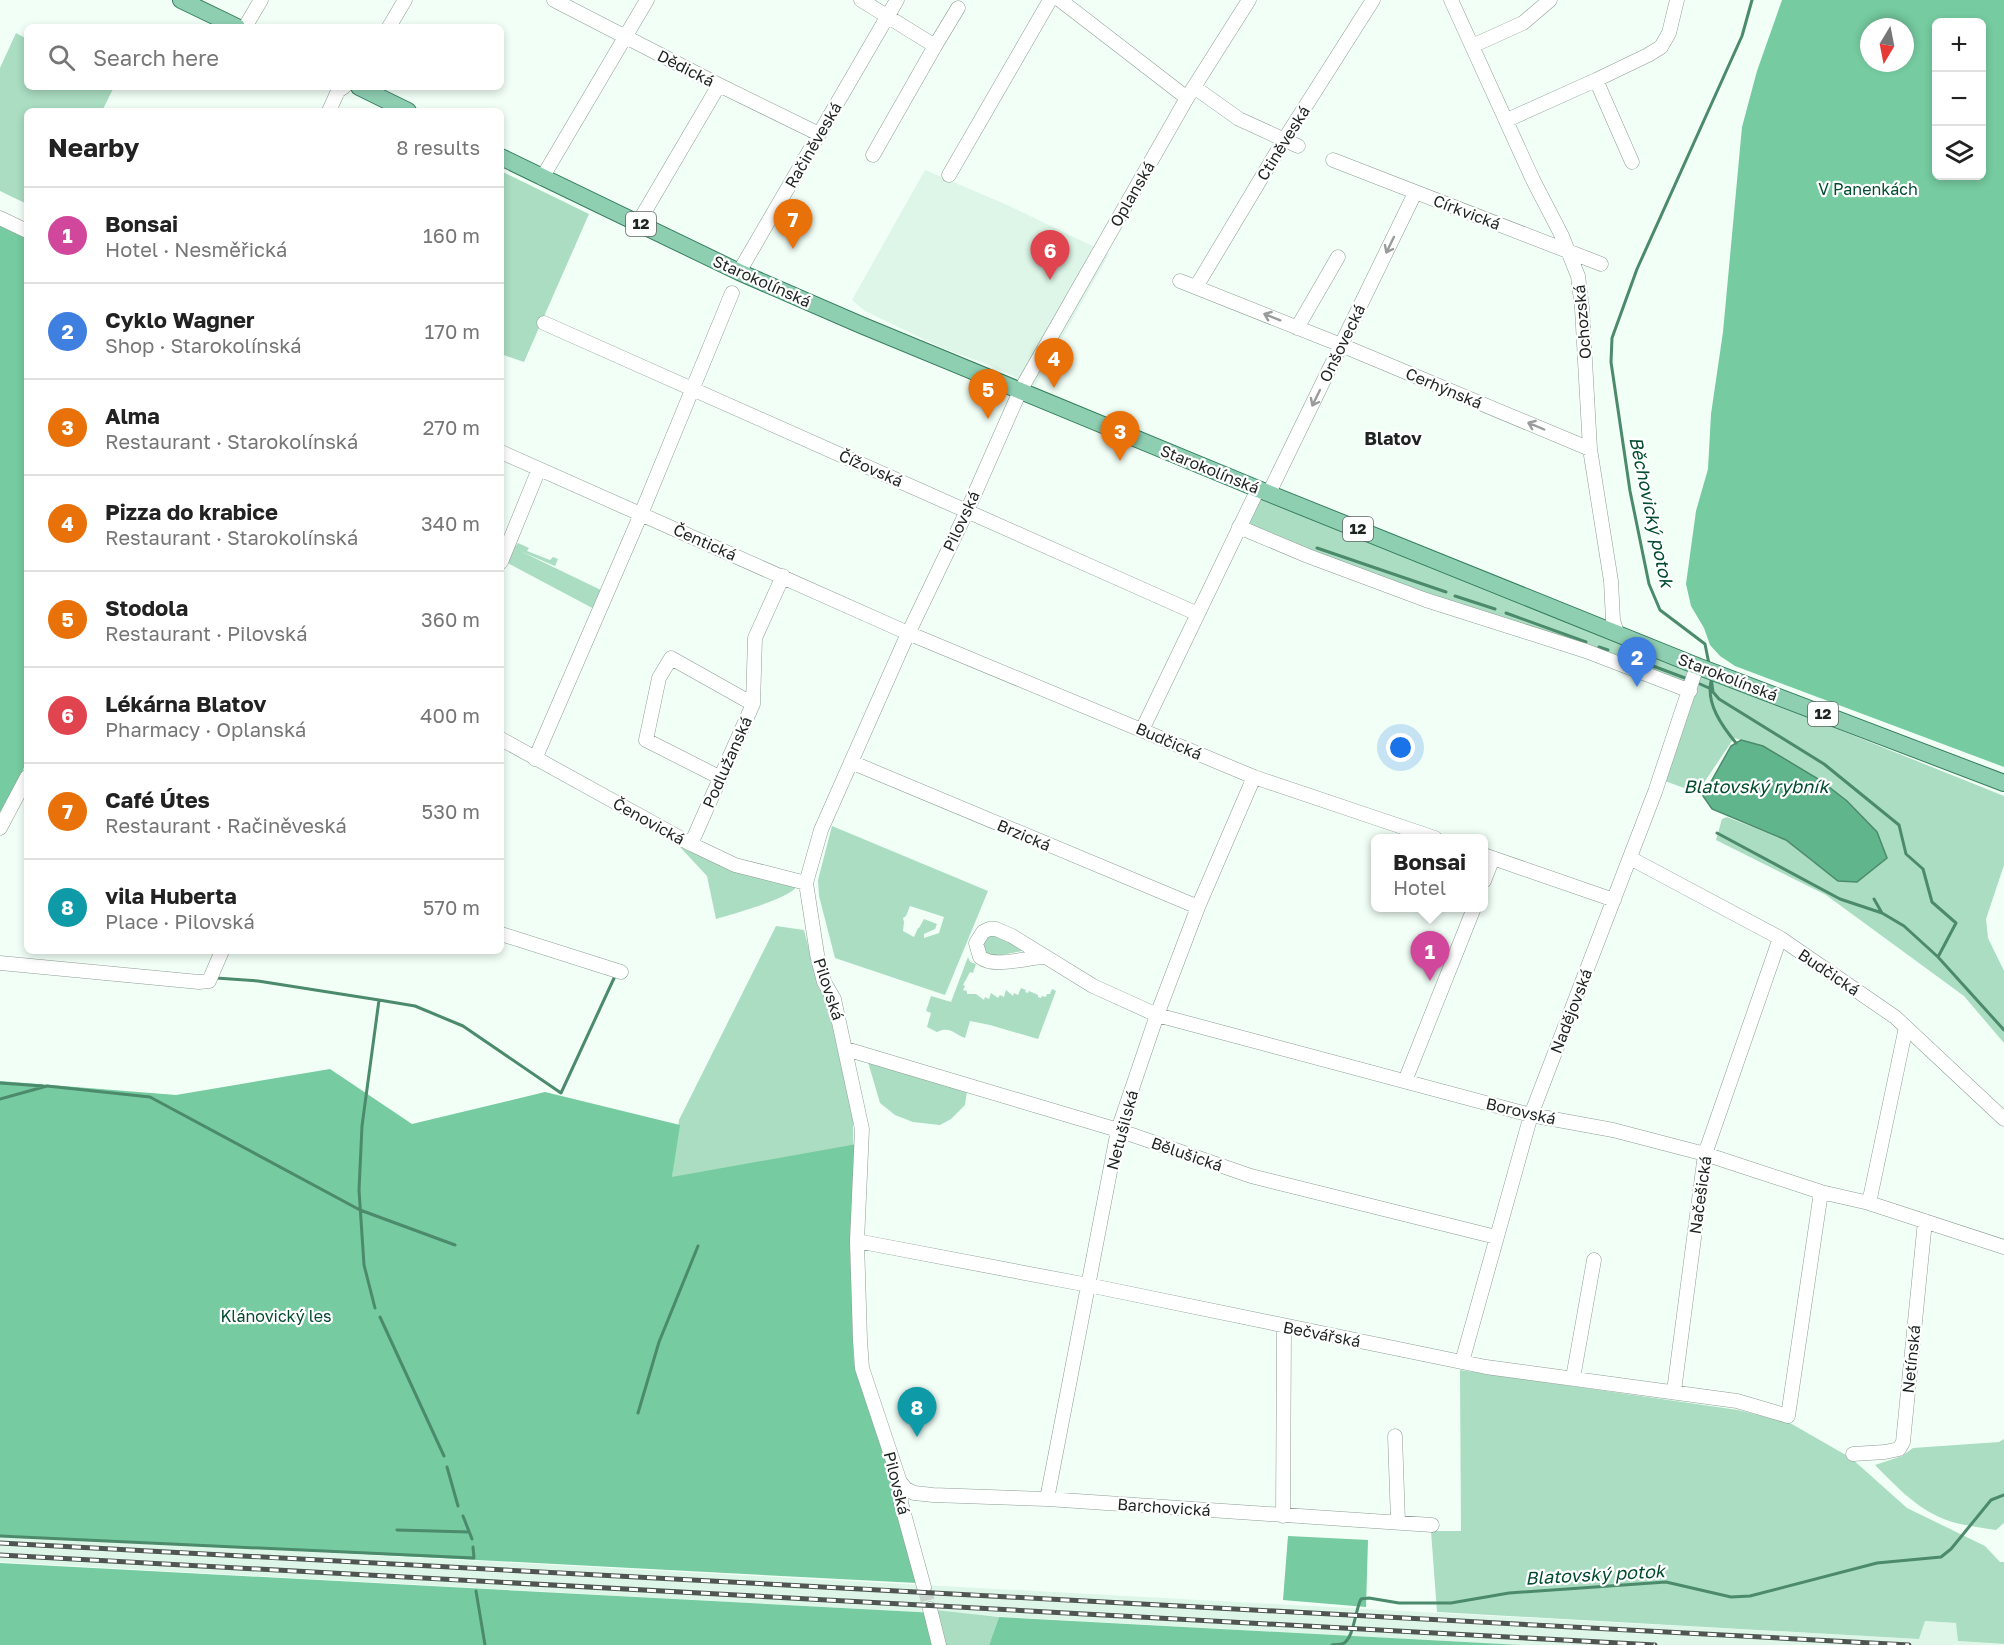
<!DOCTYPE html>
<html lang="en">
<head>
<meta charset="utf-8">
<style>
  :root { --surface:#fff; --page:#f6f6f6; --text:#222; --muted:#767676; --line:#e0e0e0; --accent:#111827 }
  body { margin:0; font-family:"Golos Text",sans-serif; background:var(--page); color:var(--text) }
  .controls { position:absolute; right:18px; top:18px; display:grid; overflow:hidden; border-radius:9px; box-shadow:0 3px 9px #0003 }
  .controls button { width:54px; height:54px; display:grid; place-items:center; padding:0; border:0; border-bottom:2px solid var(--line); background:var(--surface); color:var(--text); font:30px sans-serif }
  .compass { position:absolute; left:1860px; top:18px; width:54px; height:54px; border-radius:50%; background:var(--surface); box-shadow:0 3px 9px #0003; rotate:190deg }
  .you { position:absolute; left:1401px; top:748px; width:21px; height:21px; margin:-15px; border:4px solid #fff; border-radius:50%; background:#1a73e8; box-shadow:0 0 0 9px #1a73e833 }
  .badge { display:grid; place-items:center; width:39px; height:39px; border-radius:50%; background:var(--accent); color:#fff; font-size:20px; font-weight:700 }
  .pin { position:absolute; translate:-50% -50px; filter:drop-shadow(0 2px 3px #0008) }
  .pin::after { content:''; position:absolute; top:32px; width:21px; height:18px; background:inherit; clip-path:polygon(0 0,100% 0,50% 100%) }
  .popup { position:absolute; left:1371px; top:834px; width:117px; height:78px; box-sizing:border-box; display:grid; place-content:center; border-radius:9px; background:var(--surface); filter:drop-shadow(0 2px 4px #0005); font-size:20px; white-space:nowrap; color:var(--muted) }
  .popup b { font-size:22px; color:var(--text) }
  .popup::after { content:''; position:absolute; left:50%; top:100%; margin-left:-12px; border:12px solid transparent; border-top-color:var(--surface) }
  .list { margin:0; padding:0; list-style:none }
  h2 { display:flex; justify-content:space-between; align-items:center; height:78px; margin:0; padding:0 24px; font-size:26px }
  h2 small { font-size:20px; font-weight:400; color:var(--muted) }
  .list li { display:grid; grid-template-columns:39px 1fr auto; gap:18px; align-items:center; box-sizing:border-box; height:96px; padding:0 24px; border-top:2px solid var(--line) }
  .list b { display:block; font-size:22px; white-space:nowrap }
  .list p { margin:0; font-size:20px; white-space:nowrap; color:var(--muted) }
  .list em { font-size:20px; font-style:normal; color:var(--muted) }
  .icon { flex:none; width:33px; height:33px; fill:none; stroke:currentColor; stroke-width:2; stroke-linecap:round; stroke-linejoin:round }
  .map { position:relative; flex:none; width:2004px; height:1645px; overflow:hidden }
  .search { position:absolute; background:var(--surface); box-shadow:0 3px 9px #0003; left:24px; top:24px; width:480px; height:66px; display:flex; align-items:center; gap:15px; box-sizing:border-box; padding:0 21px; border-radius:9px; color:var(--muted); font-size:22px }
  .panel { position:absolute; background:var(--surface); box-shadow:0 3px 9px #0003; left:24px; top:108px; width:480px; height:846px; border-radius:9px }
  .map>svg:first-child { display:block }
  .built { fill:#ddf6e8 }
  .green { fill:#aaddc1; fill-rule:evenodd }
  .forest { fill:#76cba0; fill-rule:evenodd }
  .water { fill:#60b58c; stroke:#4c8a6c; stroke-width:1.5 }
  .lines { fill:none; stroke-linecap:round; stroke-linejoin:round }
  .stream { stroke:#4c8a6c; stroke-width:3 }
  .minor-tunnel { stroke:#c7d3cc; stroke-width:14; stroke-dasharray:14 7; stroke-linecap:butt }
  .minor-casing { stroke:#8e9e95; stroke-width:15 }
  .major-casing { stroke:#367e5e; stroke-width:18 }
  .minor { stroke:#fff; stroke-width:14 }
  .major { stroke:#8ecfb2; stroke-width:16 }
  .rail-casing { stroke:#4f5652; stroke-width:5 }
  .rail { stroke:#fff; stroke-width:3; stroke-dasharray:9; stroke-linecap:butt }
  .oneway { stroke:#9a9c9b }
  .labels { text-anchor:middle; stroke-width:4.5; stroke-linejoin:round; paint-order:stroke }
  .shield { fill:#fff; stroke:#626664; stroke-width:1.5 }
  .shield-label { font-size:15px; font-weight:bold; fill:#1e2421 }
  .street-label { font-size:16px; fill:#1e2421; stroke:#fff }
  .park-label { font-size:16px; fill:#014b30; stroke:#fff }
  .neighbourhood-label { font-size:18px; font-weight:bold; fill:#1e2421; stroke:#fff }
  .water-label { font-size:18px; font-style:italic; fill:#014b30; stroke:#fff }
</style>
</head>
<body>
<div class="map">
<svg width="2004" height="1645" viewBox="0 0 2004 1645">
  <rect width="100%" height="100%" fill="#f1fff7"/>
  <path class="built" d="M925 170 1005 204 1109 254 1035 386 989 365 940 347 865 311 852 300Z
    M0 1535 1919 1639 1925 1621 1956 1623 1959 1641 2004 1645H1521L0 1562Z"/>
  <path class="green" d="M16 33 27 39V87H114L102 111H27V204L0 191V68Z
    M501 171 589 214 524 362 501 354Z
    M1258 489 1697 666 1690 691 1239 527Z
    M501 542 514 548 518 543 529 548 527 551 550 560 553 557 558 559 555 566 520 551 605 592 598 611 502 560Z
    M1700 674 2004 796V865L1986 919 1988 938 2004 971V1043L1964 996 1826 895 1716 840 1722 819 1727 817 1786 840 1814 863 1877 832 1847 801 1820 780 1763 746 1734 738 1699 790 1687 789 1662 780Z
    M832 826 988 891 945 995 835 958 819 896 818 880ZM910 906 944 917 939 933 924 938V934L935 929 937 924 924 919 919 928H918L914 937 903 931 904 922 903 918 906 916Z
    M682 844 796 887C789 899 732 914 716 919L707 876 680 847Z
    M776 926 804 930 819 989 825 993 853 1120 854 1184 672 1177 679 1120Z
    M993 932 1027 950 997 956 986 955 980 941Z
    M968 957 970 962 976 964 973 973 970 972 963 985 965 986 963 990 967 991V994H976L984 1000 985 997 989 999 991 993 998 998 1000 995 1004 997 1006 990 1013 996 1014 993 1018 995 1021 988 1026 990 1025 992 1028 993 1029 991 1038 995V997L1041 998 1042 996 1046 997 1047 994H1050L1052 989 1056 991 1038 1039 990 1025 970 1021 965 1038C954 1034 950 1026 937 1032L927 1027 931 1013 926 1011 931 996 951 1002Z
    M868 1062 967 1091 965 1105 951 1119 940 1125 913 1122 895 1115 880 1103Z
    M1460 1370 1738 1410 1790 1423 1851 1458 1907 1508 1985 1546 2000 1562H2004V1644L1958 1641 1956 1623 1925 1621 1919 1639 1437 1612 1431 1531H1461Z
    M2004 1439V1523L1996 1530C1977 1527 1955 1525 1937 1516 1912 1504 1894 1484 1875 1465L1902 1456 1913 1448 1999 1442Z
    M935 1610 999 1617 989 1645H942Z"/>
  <path class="forest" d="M1782 0H2004V767L1735 666 1720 656 1710 645 1704 628 1691 606 1686 584 1696 511 1708 469 1711 414 1723 332 1742 127 1757 71ZM1936 22H1982V176H1936ZM1869 27H1905V63H1869Z
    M0 222 27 235V762L0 815Z
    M330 1069 412 1124 545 1092 680 1125 672 1177 857 1144 850 1236 854 1364 894 1483 917 1583 0 1535V1081L176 1095Z
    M1288 1536 1368 1540 1366 1607 1283 1600Z
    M0 1563 936 1613 942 1644 951 1645H0Z
    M999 1617 1521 1645H989Z"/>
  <path class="water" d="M1741 740 1763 746 1820 780 1847 801 1877 832 1887 858 1857 882 1838 881 1786 840 1712 809 1703 796 1731 746Z"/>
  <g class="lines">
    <path class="stream" d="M1317 548 1446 592
      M1455 596 1495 609
      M1506 613 1586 642
      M1599 647 1608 650
      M1621 654 1685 678
      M1709 664 1705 644 1660 610 1649 584 1630 491 1611 362 1612 338 1637 269 1742 36 1752 0
      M1711 677 1713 692 1719 699 1824 764 1899 825 1906 854 1923 869 1932 902 1956 923 1938 957 2004 1030
      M1711 681C1706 704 1722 726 1736 743
      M1700 684 1709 688
      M1717 833 1840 899 1882 913 1904 926 1938 957
      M1874 899 1882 913
      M216 978 258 981 379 1000 362 1126 359 1190 364 1265 375 1308
      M379 1000 415 1006 463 1026 561 1093 615 976
      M0 1083 43 1086
      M0 1099 47 1086 150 1097 360 1210 455 1245
      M380 1317 444 1456
      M638 1413 659 1342 698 1246
      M447 1467 458 1506
      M463 1516 472 1539
      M397 1530 469 1532
      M0 1536 474 1558 473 1547
      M476 1591 485 1645
      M1332 1645C1335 1644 1339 1645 1342 1644 1354 1640 1355 1610 1361 1599L1369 1598 1399 1603H1451L1509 1593 1666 1582 1731 1597 1750 1596 1877 1563 1941 1557 1951 1549 1991 1500 2004 1495"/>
    <path class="minor-tunnel" d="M924 1587 930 1609"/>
    <defs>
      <path id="minor" d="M554 0 719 85 819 134
        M861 0 935 46 958 8
        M1060 0 1187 98
        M1451 0 1533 180 1562 236 1578 276 1582 308 1590 449 1611 581 1613 620 1617 633
        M245 27 261 0
        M389 27 405 0
        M1472 46 1523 23 1550 0
        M1596 80 1632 162
        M1194 87 1239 119 1298 146
        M329 111 338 91 344 87
        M1507 120 1596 80 1648 55 1661 47 1669 33 1677 0
        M873 155 935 46
        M1333 160 1601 264
        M949 175 1050 0
        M542 178 647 0
        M0 218 27 231
        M638 223 719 85
        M739 272 897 0
        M1180 281 1341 345 1590 449
        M1196 287 1284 140 1373 0
        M544 323 1198 614
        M1297 328 1338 257
        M501 452 908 633 1254 777 1435 838
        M1269 493 1415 193
        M1239 527 1308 556 1426 600 1586 651 1690 691
        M501 562 539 469
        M1142 730 1258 489
        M501 739 691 844 735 865 806 883
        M535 759 641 514 732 293
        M851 762 1198 907
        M719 777 646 740 659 678 671 658 753 704
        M0 828 27 777
        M691 844 753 704 755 638 783 576
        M1484 855 1614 900
        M1630 858 1780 938 1895 1017 2004 1119
        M1484 881 1493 858
        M501 934 621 972
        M1046 957C1027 957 994 969 980 957L976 943 983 932 989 929H996L1012 936 1093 986 1157 1015 1531 1115 1613 1130 1705 1154 1821 1192 1869 1203 2004 1247
        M0 963 199 982 209 981 222 951
        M846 1049 1118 1130 1251 1176 1496 1237
        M1405 1081 1474 908
        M1869 1203 1906 1027
        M857 1241 1088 1285 1486 1367 1737 1401 1788 1416 1821 1192
        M1462 1362 1531 1115 1655 792 1697 666
        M1573 1378 1594 1260
        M1674 1391 1705 1154 1780 938
        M1395 1436 1398 1522
        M1853 1454 1885 1452 1899 1449 1903 1442 1925 1221
        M900 1482 906 1489 914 1493 933 1495 1047 1499 1432 1525
        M1047 1499 1118 1130 1157 1015 1198 907 1254 777
        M1283 1516 1284 1326
        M924 1587 901 1503 900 1482 862 1368 860 1340 857 1241 862 1129 834 999 824 982 817 954 806 883 821 830 906 638 967 511 1020 391 1187 98 1249 0
        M930 1609 939 1645"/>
      <path id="major" d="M181 0 237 27
        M359 87 408 111
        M501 157 739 272 861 325 1258 489 1697 666 2004 783"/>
    </defs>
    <use href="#minor" class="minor-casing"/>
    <use href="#major" class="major-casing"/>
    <use href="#minor" class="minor"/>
    <use href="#major" class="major"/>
    <defs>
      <path id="rail" d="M0 1543 1909 1645
        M0 1555 1655 1645"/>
    </defs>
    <use href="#rail" class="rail-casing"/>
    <use href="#rail" class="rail"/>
  </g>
  <defs><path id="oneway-shaft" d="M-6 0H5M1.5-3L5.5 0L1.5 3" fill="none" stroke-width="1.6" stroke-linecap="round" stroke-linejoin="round" transform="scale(1.5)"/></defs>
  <g class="oneway">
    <use href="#oneway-shaft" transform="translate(1390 245) rotate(116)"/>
    <use href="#oneway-shaft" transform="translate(1272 317) rotate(-158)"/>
    <use href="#oneway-shaft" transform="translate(1316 398) rotate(116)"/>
    <use href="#oneway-shaft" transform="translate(1536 426) rotate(-157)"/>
  </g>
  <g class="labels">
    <g class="shield">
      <rect x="626" y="212" width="30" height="24" rx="4.5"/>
      <rect x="1343" y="517" width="30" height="24" rx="4.5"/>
      <rect x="1808" y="702" width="30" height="24" rx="4.5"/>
    </g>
    <g class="shield-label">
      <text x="641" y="229">12</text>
      <text x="1358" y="534">12</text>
      <text x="1823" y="719">12</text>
    </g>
    <g class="street-label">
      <text transform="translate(686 68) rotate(27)" y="6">Dědická</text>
      <text transform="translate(1283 143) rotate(-58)" y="6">Ctiněveská</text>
      <text transform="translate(813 145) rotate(-60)" y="6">Račiněveská</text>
      <text transform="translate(1132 194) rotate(-60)" y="6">Oplanská</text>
      <text transform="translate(1467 212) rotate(21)" y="6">Církvická</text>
      <text transform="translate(762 281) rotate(24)" y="6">Starokolínská</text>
      <text transform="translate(1582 322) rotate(-95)" y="6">Ochozská</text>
      <text transform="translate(1342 343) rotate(-64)" y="6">Onšovecká</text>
      <text transform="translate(1444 388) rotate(23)" y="6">Cerhýnská</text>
      <text transform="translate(871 468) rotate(24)" y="6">Čížovská</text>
      <text transform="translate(1210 469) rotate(22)" y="6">Starokolínská</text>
      <text transform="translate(961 521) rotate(-65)" y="6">Pilovská</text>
      <text transform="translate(705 542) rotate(24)" y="6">Čentická</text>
      <text transform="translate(1728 677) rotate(21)" y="6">Starokolínská</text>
      <text transform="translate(1169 741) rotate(23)" y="6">Budčická</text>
      <text transform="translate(727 762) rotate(-66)" y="6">Podlužanská</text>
      <text transform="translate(649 821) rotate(29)" y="6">Čenovická</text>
      <text transform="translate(1024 835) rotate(23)" y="6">Brzická</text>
      <text transform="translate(1829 972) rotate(34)" y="6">Budčická</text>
      <text transform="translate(829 989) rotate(72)" y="6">Pilovská</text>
      <text transform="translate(1571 1011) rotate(-69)" y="6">Nadějovská</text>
      <text transform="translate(1521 1111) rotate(13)" y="6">Borovská</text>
      <text transform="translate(1122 1130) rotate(-75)" y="6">Netušilská</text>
      <text transform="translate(1187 1154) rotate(19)" y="6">Bělušická</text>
      <text transform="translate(1700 1195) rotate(-82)" y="6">Načešická</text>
      <text transform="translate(1322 1334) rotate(11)" y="6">Bečvářská</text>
      <text transform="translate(1911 1359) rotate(-84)" y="6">Netínská</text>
      <text transform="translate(897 1483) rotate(76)" y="6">Pilovská</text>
      <text transform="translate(1164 1507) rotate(4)" y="6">Barchovická</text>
    </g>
    <g class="park-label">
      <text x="1868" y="195">V Panenkách</text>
      <text x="276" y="1322">Klánovický les</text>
    </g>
    <g class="neighbourhood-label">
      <text x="1393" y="445">Blatov</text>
    </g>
    <g class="water-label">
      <text transform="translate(1651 512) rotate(78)" y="6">Běchovický potok</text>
      <text x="1756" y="793">Blatovský rybník</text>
      <text transform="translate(1595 1575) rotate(-3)" y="6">Blatovský potok</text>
    </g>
  </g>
</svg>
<div class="controls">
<button>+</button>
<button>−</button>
<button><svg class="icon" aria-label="layers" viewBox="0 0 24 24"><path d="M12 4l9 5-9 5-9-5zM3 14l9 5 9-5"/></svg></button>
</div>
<svg class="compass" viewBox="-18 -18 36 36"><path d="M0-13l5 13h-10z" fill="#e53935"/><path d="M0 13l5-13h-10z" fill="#767676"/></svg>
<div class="you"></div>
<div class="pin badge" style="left:1430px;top:981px;background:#d1479c">1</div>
<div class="popup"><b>Bonsai</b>Hotel</div>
<div class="pin badge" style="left:1637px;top:687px;background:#3f7fe0">2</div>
<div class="pin badge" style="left:1120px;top:461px;background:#e8710a">3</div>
<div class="pin badge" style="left:1054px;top:388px;background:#e8710a">4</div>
<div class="pin badge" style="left:988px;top:419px;background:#e8710a">5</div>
<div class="pin badge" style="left:1050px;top:280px;background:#e0444e">6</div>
<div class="pin badge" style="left:793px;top:249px;background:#e8710a">7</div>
<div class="pin badge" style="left:917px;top:1437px;background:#0f9aa8">8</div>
<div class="search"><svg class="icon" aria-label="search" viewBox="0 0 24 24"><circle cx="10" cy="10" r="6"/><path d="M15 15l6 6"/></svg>Search here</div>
<section class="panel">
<h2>Nearby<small>8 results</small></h2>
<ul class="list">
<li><span class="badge" style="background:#d1479c">1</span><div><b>Bonsai</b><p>Hotel · Nesměřická</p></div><em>160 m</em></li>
<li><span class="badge" style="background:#3f7fe0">2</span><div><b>Cyklo Wagner</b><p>Shop · Starokolínská</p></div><em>170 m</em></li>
<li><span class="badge" style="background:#e8710a">3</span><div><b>Alma</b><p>Restaurant · Starokolínská</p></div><em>270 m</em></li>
<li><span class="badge" style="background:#e8710a">4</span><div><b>Pizza do krabice</b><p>Restaurant · Starokolínská</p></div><em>340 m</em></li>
<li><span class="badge" style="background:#e8710a">5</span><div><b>Stodola</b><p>Restaurant · Pilovská</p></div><em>360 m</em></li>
<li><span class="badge" style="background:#e0444e">6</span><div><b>Lékárna Blatov</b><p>Pharmacy · Oplanská</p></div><em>400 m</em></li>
<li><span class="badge" style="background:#e8710a">7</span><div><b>Café Útes</b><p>Restaurant · Račiněveská</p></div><em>530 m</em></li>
<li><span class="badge" style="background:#0f9aa8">8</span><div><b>vila Huberta</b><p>Place · Pilovská</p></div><em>570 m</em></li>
</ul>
</section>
</div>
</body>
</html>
